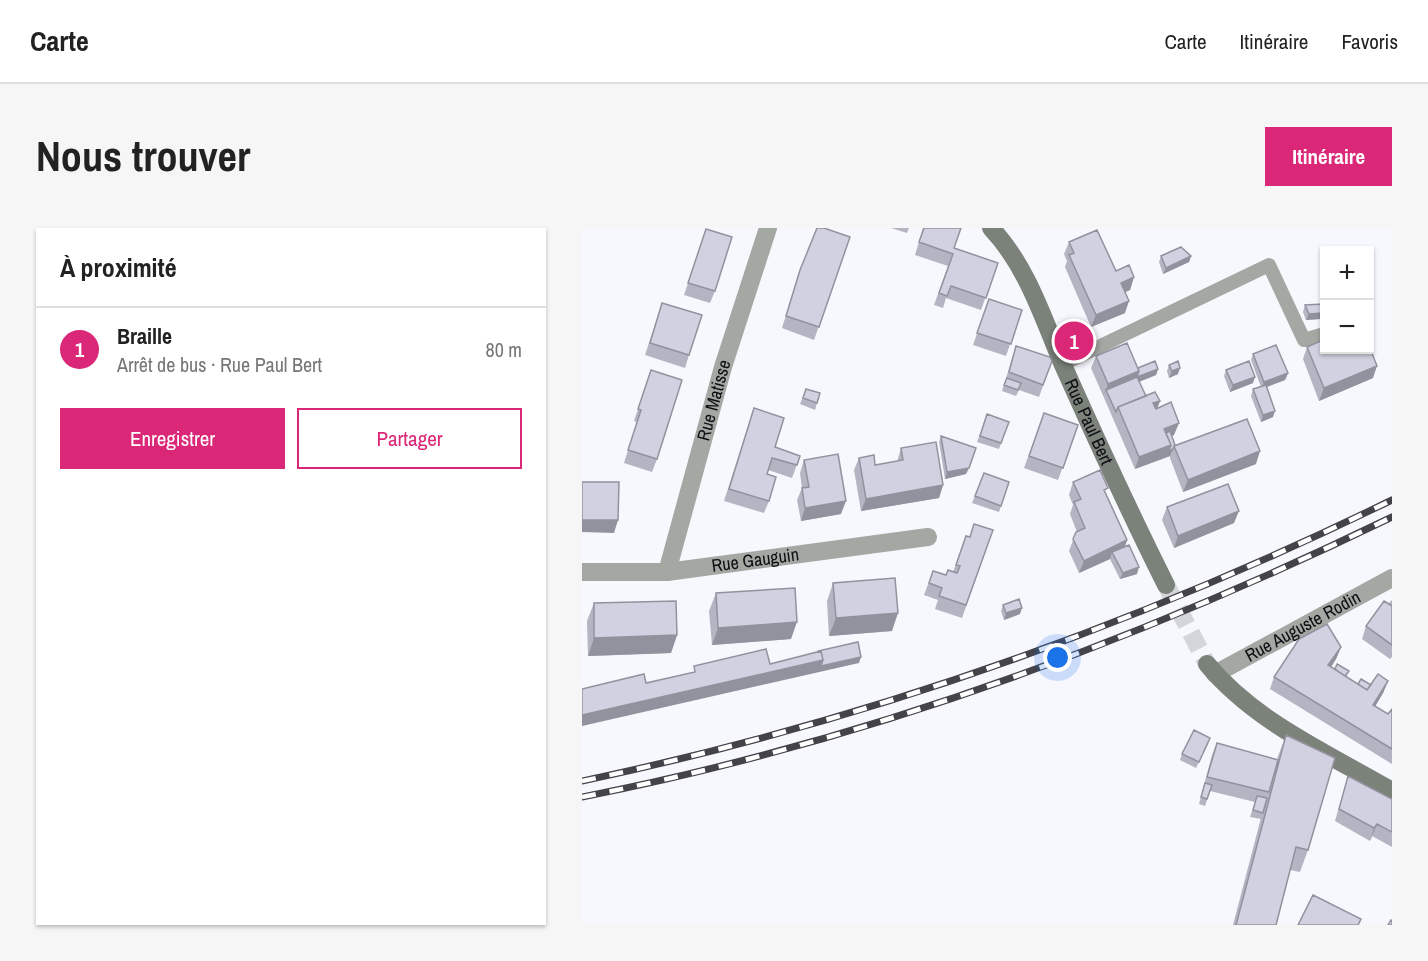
<!DOCTYPE html>
<html lang="fr">
<head>
<meta charset="utf-8">
<style>
  :root { --surface:#fff; --page:#f6f6f6; --text:#222; --muted:#767676; --line:#e0e0e0; --accent:#db2777 }
  body { margin:0; font-family:"Archivo Narrow",sans-serif; background:var(--page); color:var(--text) }
  .controls { position:absolute; right:18px; top:18px; display:grid; overflow:hidden; border-radius:0px; box-shadow:0 2px 4px #0004 }
  .controls button { width:54px; height:54px; display:grid; place-items:center; padding:0; border:0; border-bottom:2px solid var(--line); background:var(--surface); color:var(--text); font:30px sans-serif }
  .you { position:absolute; left:476px; top:430px; width:21px; height:21px; margin:-15px; border:4px solid #fff; border-radius:50%; background:#1a73e8; box-shadow:0 0 0 9px #1a73e833 }
  .badge { display:grid; place-items:center; width:39px; height:39px; border-radius:50%; background:var(--accent); color:#fff; font-size:20px; font-weight:700 }
  .pin { position:absolute; translate:-50% -50%; border:3px solid #fff; box-shadow:0 2px 6px #0006 }
  .list { margin:0; padding:0; list-style:none }
  h2 { display:flex; justify-content:space-between; align-items:center; height:78px; margin:0; padding:0 24px; font-size:26px }
  h2 small { font-size:20px; font-weight:400; color:var(--muted) }
  .list li { display:grid; grid-template-columns:39px 1fr auto; gap:18px; align-items:center; box-sizing:border-box; height:84px; padding:0 24px; border-top:2px solid var(--line) }
  .list b { display:block; font-size:22px; white-space:nowrap }
  .list p { margin:0; font-size:20px; white-space:nowrap; color:var(--muted) }
  .list em { font-size:20px; font-style:normal; color:var(--muted) }
  .actions { display:flex; gap:12px; padding:18px 24px }
  .actions a { flex:1; padding:14px 0; border:2px solid var(--accent); border-radius:0px; text-align:center; font-size:21px; color:var(--accent) }
  .actions .main { background:var(--accent); color:#fff }
  .map { position:relative; flex:none; width:810px; height:697px; overflow:hidden; border-radius:0px }
  header { display:flex; align-items:center; gap:36px; box-sizing:border-box; height:84px; padding:0 30px; background:var(--surface); border-bottom:2px solid var(--line) }
  header strong { font-size:28px }
  nav { display:flex; gap:33px; margin-inline-start:auto; font-size:21px }
  .intro { display:flex; align-items:center; justify-content:space-between; box-sizing:border-box; height:144px; padding:0 36px }
  h1 { margin:0; font-size:42px }
  .button { padding:15px 27px; border-radius:0px; background:var(--accent); color:#fff; font-size:21px; font-weight:700 }
  main { display:flex; gap:36px; padding:0 36px }
  aside { flex:1; background:var(--surface); border-radius:0px; box-shadow:0 2px 4px #0004 }
  .map>svg:first-child { display:block }
  .lines { fill:none; stroke-linecap:round; stroke-linejoin:round }
  .secondary-tunnel { stroke:#d4d4db; stroke-width:18; stroke-dasharray:18 9; stroke-linecap:butt }
  .service { stroke:#a3a8a3; stroke-width:14 }
  .minor { stroke:#a3a8a3; stroke-width:18 }
  .secondary { stroke:#7a827a; stroke-width:18 }
  .rail-casing { stroke:#444349; stroke-width:7 }
  .rail { stroke:#fff; stroke-width:4.5; stroke-dasharray:14; stroke-linecap:butt }
  .wall { fill:#b4b4c2 }
  .shaded-wall { fill:#92929e }
  .building { fill:#d1d1e1; stroke:#92929e; stroke-width:1.5 }
  .labels { text-anchor:middle; stroke-width:4.5; stroke-linejoin:round; paint-order:stroke }
  .street-label { font-size:18px; fill:#0e0d13; stroke:#fff }
</style>
</head>
<body>
<header>
<strong>Carte</strong>
<nav><a>Carte</a><a>Itinéraire</a><a>Favoris</a></nav>
</header>
<div class="intro"><h1>Nous trouver</h1><a class="button">Itinéraire</a></div>
<main>
<aside>
<h2>À proximité<small></small></h2>
<ul class="list">
<li><span class="badge">1</span><div><b>Braille</b><p>Arrêt de bus · Rue Paul Bert</p></div><em>80 m</em></li>
</ul>
<div class="actions"><a class="main">Enregistrer</a><a>Partager</a></div>
</aside>
<div class="map">
<svg width="810" height="697" viewBox="0 0 810 697">
  <rect width="100%" height="100%" fill="#f7f7fe"/>
  <g class="lines">
    <path class="secondary-tunnel" d="M584 357 625 436"/>
    <path class="service" d="M481 136 687 37 722 112 742 106"/>
    <g class="minor">
      <path id="s1" d="M0 344H85L346 309"/>
      <path id="s2" d="M85 344 141 139 186 0"/>
      <path id="s3" d="M633 446 810 350"/>
    </g>
    <g class="secondary">
      <path id="s4" d="M409 0C445 38 461 90 481 137 514 211 548 285 584 357"/>
      <path d="M625 436C673 494 745 525 810 563"/>
    </g>
    <defs>
      <path id="rail" d="M0 553C281 494 552 398 810 272
        M0 569C281 514 553 414 810 289"/>
    </defs>
    <use href="#rail" class="rail-casing"/>
    <use href="#rail" class="rail"/>
  </g>
  <path class="wall" d="M309 0H327L325 5Z
    M341 0H379L372 20 416 35 399 82 364 70 361 80 352 77 366 38 333 27Z
    M124 1 133 63 128 75 102 67Z
    M268 9 232 112 200 100 218 42Z
    M487 14 534 43 552 49 548 62 543 64V85L509 99 483 39 485 33 482 26Z
    M579 28H609L607 34 581 46 577 34Z
    M407 71 440 82 424 128 391 117Z
    M80 75 107 127 103 140 63 127Z
    M723 77 740 85 738 91 724 92 721 84Z
    M742 116 791 150 737 173 721 131 725 119Z
    M434 118 470 133 457 169 437 162 434 168 420 163Z
    M671 126 706 145 703 152 684 159 691 189 679 194 669 168 671 161 679 159 669 132Z
    M514 128 556 140 576 141 574 147 557 154 564 168 578 173 575 180 592 207 590 208 593 217 674 236 601 264 588 230V228L553 241 509 140Z
    M587 137 596 146 587 150 585 143Z
    M69 142 75 231 70 244 42 235 55 194 52 193Z
    M644 142 671 155 648 164 642 148Z
    M224 161 238 165 233 182 218 176Z
    M172 180 193 219 218 228 210 250 186 242 185 246 187 273 182 285 142 273Z
    M462 185 496 197 476 252 442 240Z
    M405 186 427 194 417 221 395 214Z
    M359 208 384 246 363 251 357 214Z
    M319 220 361 257 357 270 279 283 272 242 277 230 293 237 315 234Z
    M222 232 259 286 219 293 215 272 220 260 218 245Z
    M402 245 427 254 417 284 390 275Z
    M491 254 524 266 545 312 543 318 555 346 538 351 528 331 497 345 487 323 494 304H495L488 286 491 277 487 267Z
    M585 279 652 295 592 320 580 292Z
    M411 302 380 390 353 381 356 372 342 367 351 343 364 347 371 344 384 308 387 309Z
    M251 355 310 403 247 408 245 373Z
    M134 365 209 411 130 417 127 383Z
    M810 372V429L808 431 780 411 784 398Z
    M12 375 95 407 89 425 6 428 5 393Z
    M421 377 438 386 422 392 419 383Z
    M759 419 754 431 749 439 753 441 767 443 764 449 776 456 789 457 806 453 801 465 793 478 806 486 810 481V536L688 461 692 449Z
    M704 507 726 622 718 644 708 642 694 697H651L680 586 679 591 668 589 673 574 628 563 623 578 617 576 630 527 635 515 695 531Z
    M626 516 614 540 598 532 600 526Z
    M766 548 810 571V619L790 608 788 613 753 593Z"/>
  <path class="shaded-wall" d="M609 28 607 34 581 46 584 40Z
    M552 49 548 62 535 68 539 55Z
    M547 73 543 85 509 99 514 87Z
    M740 85 738 91 724 92 727 86Z
    M795 138 791 150 737 173 742 160Z
    M598 140 596 146 587 150 590 143Z
    M576 141 574 147 526 166 524 162 521 168 526 156 557 143Z
    M706 145 703 152 680 161 682 154Z
    M673 149 671 155 648 164 651 157Z
    M578 173 573 186 571 175Z
    M693 183 691 189 679 194 681 187Z
    M597 195 592 207 582 211V201Z
    M589 217 591 221 588 228 553 241 557 229Z
    M678 223 674 236 601 264 606 252Z
    M387 240 384 246 363 251 365 244Z
    M361 257 357 270 279 283 284 271Z
    M264 273 259 286 219 293 223 280Z
    M657 283 652 295 592 320 596 308Z
    M0 292H36L32 305 0 304Z
    M545 312 541 325 530 324 528 331 497 345 502 333Z
    M557 339 555 346 538 351 541 345Z
    M440 380 438 386 422 392 424 385Z
    M316 385 310 403 247 408 254 390Z
    M215 394 209 411 130 417 136 400Z
    M95 407 89 425 6 428 12 410Z
    M759 419 754 431 742 450 746 437Z
    M279 429 277 435 0 498V487L241 432Z
    M806 453 801 465 787 489 791 477Z
    M795 596 790 608 788 613 792 600Z"/>
  <path class="building" d="M235 0H242L268 9 237 99 204 88 218 42Z
    M342 0H379L372 20 416 35 404 70 369 58 365 68 357 65 371 26 337 14Z
    M124 1 150 9 133 63 106 55Z
    M515 2 534 43 547 37 552 49 539 55 547 73 514 87 487 27 492 25 487 14Z
    M599 19 609 28 584 40 579 28Z
    M407 71 440 82 429 116 395 105Z
    M80 75 120 87 107 127 68 115Z
    M741 76 740 85 727 86 723 77Z
    M741 112 742 116V122H788V120L795 138 742 160 725 119Z
    M545 115 557 143 526 156 514 128Z
    M694 117 706 145 682 154 671 126Z
    M434 118 468 129 470 133 461 157 427 144Z
    M573 133 576 141 555 149 557 143 556 140Z
    M596 133 598 140 590 143 587 137Z
    M667 133 673 149 651 157 644 142Z
    M69 142 100 152 75 231 46 222 59 182 56 181Z
    M555 149 564 168 536 179 534 184 524 162Z
    M425 150 439 155 436 162 422 157Z
    M684 157 693 183 681 187 671 161Z
    M224 161 238 165 235 175 221 170Z
    M573 164 578 173 571 175 574 181 589 174 597 195 582 201 589 217 557 229 536 179Z
    M172 180 202 190 193 219 218 228 215 237 190 230 185 246 194 249 187 273 147 261Z
    M462 185 496 197 481 240 447 228Z
    M405 186 427 194 419 215 398 208Z
    M665 191 678 223 606 252 592 218Z
    M588 203 593 217 592 218 591 221 587 223 589 217 584 205Z
    M359 208 394 220 387 240 365 244Z
    M354 214 361 257 284 271 277 230 292 227 293 237 321 232 319 220Z
    M256 226 264 273 223 280 220 260 227 259 222 232Z
    M518 242 526 260 522 262 545 312 502 333 491 311 494 304 503 300 492 274 499 271 491 254Z
    M402 245 427 254 419 278 393 268Z
    M0 254H37L36 292H0Z
    M646 256 657 283 596 308 585 279Z
    M392 296 411 302 384 377 357 368 360 360 347 355 351 343 364 347 366 342 375 345 378 338 374 337 384 308 388 309Z
    M547 317 557 339 541 345 530 324Z
    M313 350 316 385 254 390 251 355Z
    M213 360 215 394 136 400 134 365Z
    M437 371 440 380 424 385 421 377Z
    M94 373 95 407 12 410V375Z
    M802 373 810 378V417L784 398Z
    M745 396 759 419 746 437 785 462 796 446 806 453 791 477 806 486 810 481V521L692 449 717 411Z
    M276 414 279 429 239 438 241 432 239 423 236 424V423Z
    M184 421 188 436 239 423 241 432 0 487V461L62 446 64 455 113 444 112 438Z
    M755 436 767 443 763 448 753 441Z
    M779 451 789 457 785 462 776 456Z
    M612 502 628 510 617 534 600 526Z
    M704 507 753 530 726 622 714 619 694 697H654Z
    M635 515 696 532 687 564 625 549Z
    M766 548 810 571V604L795 596 792 600 757 581Z
    M623 555 630 557 625 571 619 569Z
    M675 568 685 570 681 585 671 582Z
    M731 667 779 691 776 697H716Z
    M809 692 810 693V697H806Z"/>
  <g class="labels">
    <g class="street-label">
      <text dy="6" stroke="none"><textPath href="#s2" startOffset="178">Rue Matisse</textPath></text>
      <text dy="6" stroke="none"><textPath href="#s4" startOffset="218">Rue Paul Bert</textPath></text>
      <text dy="6" stroke="none"><textPath href="#s1" startOffset="174">Rue Gauguin</textPath></text>
      <text dy="6" stroke="none"><textPath href="#s3" startOffset="100">Rue Auguste Rodin</textPath></text>
    </g>
  </g>
</svg>
<div class="controls">
<button>+</button>
<button>−</button>
</div>
<div class="you"></div>
<div class="pin badge" style="left:492px;top:113px">1</div>
</div>
</main>
</body>
</html>
